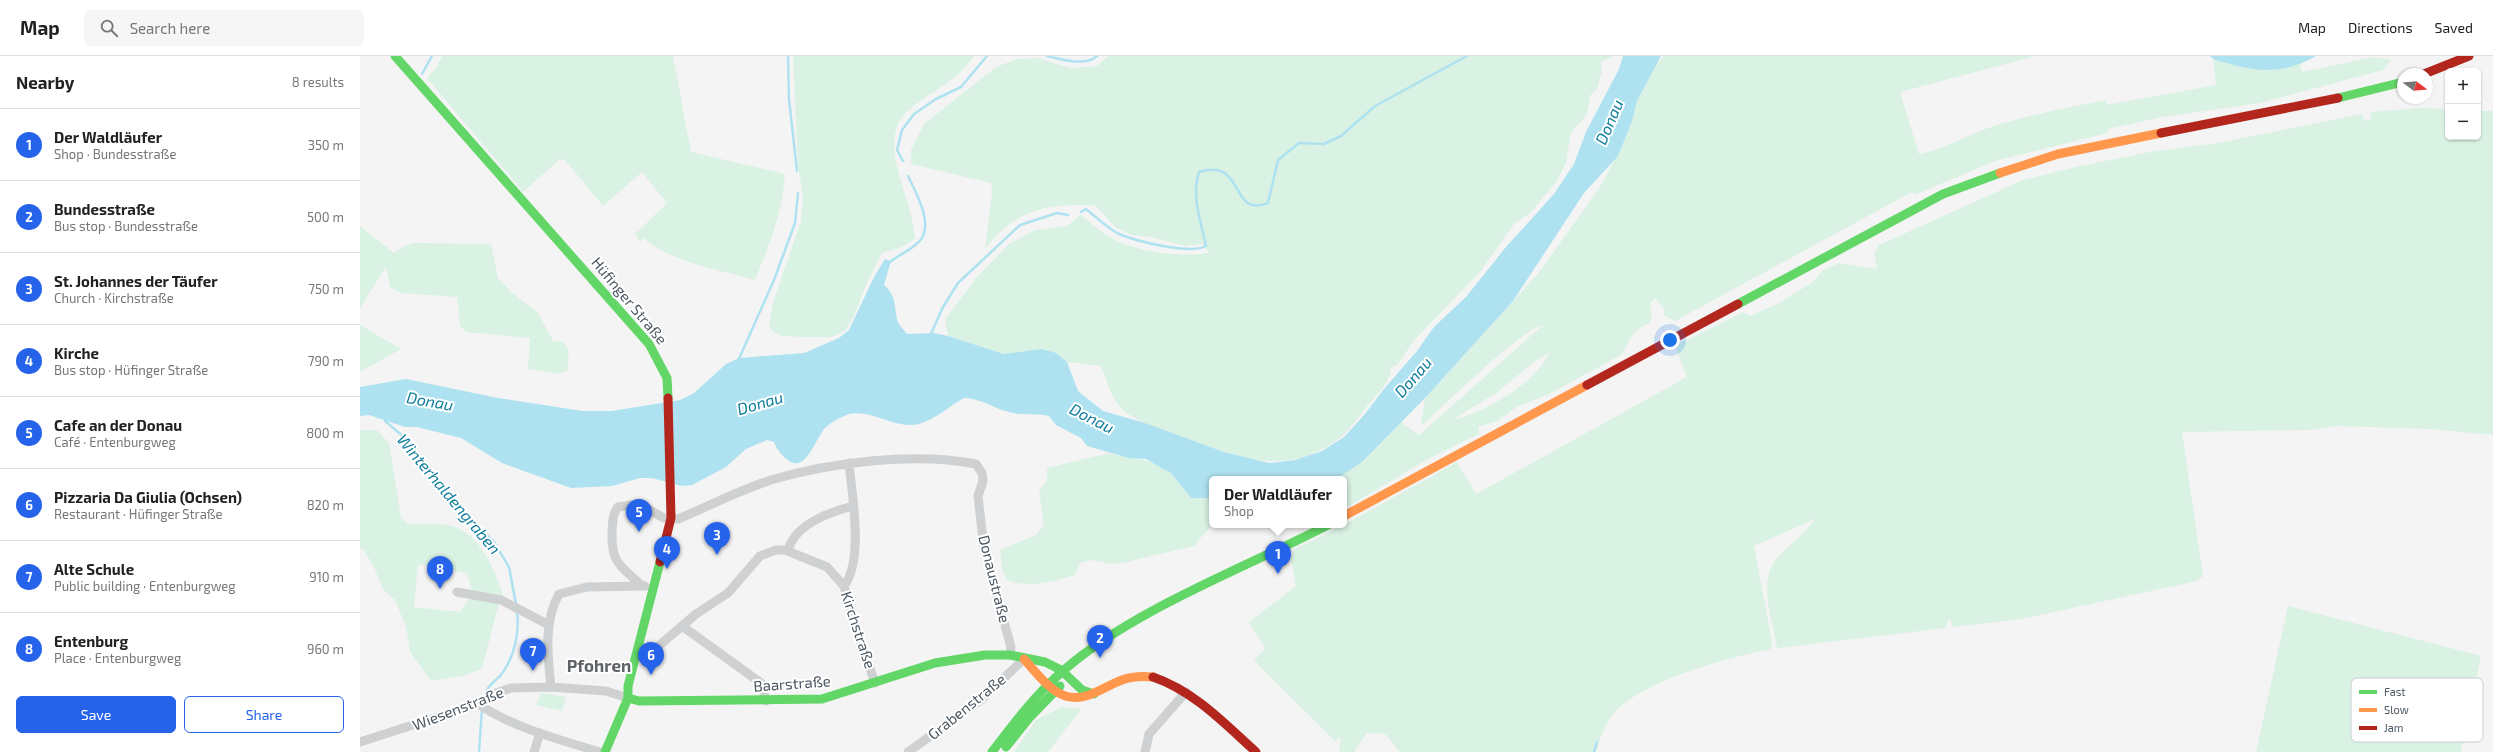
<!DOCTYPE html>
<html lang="en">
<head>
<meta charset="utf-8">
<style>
  :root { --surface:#fff; --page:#f6f6f6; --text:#222; --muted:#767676; --line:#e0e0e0; --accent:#2563eb }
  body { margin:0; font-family:"Exo 2",sans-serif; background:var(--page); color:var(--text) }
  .controls { position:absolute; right:12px; top:12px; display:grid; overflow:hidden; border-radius:6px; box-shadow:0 1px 3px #0004 }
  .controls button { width:36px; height:36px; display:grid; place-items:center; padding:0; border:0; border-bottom:1px solid var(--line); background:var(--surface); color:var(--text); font:20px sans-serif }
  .compass { position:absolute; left:2037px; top:12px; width:36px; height:36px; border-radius:50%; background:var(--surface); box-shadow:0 1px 3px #0004; rotate:106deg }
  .you { position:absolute; left:1310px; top:284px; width:14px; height:14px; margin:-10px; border:3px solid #fff; border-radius:50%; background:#1a73e8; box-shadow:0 0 0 6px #1a73e833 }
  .badge { display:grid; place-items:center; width:26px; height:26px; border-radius:50%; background:var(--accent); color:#fff; font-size:13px; font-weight:700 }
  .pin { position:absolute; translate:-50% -33px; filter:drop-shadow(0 1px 2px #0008) }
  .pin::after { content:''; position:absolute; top:21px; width:14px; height:12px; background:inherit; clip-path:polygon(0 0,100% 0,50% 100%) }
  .popup { position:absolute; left:849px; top:420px; width:138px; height:52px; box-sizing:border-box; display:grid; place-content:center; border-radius:6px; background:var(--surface); filter:drop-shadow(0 1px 3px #0005); font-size:13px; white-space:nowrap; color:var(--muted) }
  .popup b { font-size:15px; color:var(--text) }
  .popup::after { content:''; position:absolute; left:50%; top:100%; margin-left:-8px; border:8px solid transparent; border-top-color:var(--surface) }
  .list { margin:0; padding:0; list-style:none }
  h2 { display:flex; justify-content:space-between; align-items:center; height:52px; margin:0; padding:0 16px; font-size:17px }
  h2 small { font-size:13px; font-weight:400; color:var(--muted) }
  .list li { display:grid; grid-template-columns:26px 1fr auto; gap:12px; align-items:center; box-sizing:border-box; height:72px; padding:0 16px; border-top:1px solid var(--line) }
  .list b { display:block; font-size:15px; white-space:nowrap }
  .list p { margin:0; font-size:13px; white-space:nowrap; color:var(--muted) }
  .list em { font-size:13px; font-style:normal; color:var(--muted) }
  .actions { display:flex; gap:8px; padding:12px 16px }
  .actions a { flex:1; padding:9px 0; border:1px solid var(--accent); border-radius:6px; text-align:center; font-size:14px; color:var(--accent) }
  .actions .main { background:var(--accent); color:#fff }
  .icon { flex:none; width:22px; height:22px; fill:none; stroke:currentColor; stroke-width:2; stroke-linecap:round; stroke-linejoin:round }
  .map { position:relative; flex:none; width:2133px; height:696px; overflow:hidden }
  header { display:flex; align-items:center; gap:24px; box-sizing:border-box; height:56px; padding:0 20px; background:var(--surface); border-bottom:1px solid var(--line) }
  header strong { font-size:19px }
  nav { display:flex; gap:22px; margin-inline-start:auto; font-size:14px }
  .search { width:280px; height:36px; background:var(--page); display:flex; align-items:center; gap:10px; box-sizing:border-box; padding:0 14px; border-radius:6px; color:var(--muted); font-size:15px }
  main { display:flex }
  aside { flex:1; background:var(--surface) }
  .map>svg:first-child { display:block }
  .green { fill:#d9f2e3; fill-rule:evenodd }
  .water { fill:#aee2f0 }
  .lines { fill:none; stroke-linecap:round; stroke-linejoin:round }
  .stream { stroke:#aee2f0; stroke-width:2.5 }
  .street { stroke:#ced0d2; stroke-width:9 }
  .fast { stroke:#63d668; stroke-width:9 }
  .slow { stroke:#ff974d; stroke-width:9 }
  .jam { stroke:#b3261e; stroke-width:9 }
  .labels { text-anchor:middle; stroke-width:4; stroke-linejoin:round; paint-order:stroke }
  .street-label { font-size:15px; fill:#4a5661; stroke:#fff }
  .water-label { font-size:16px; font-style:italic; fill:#0c7c9b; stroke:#fff }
  .quarter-label { font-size:17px; font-weight:bold; fill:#5f6368; stroke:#fff }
  .key { fill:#fff; stroke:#c9ccd0; stroke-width:1 }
  .key-label { font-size:11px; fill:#4a5661 }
</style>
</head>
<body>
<header>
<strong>Map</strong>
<div class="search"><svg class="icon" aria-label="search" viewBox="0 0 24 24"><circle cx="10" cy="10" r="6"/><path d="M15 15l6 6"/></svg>Search here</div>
<nav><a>Map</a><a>Directions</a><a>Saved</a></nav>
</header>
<main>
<aside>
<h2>Nearby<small>8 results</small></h2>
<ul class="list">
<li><span class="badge">1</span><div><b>Der Waldläufer</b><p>Shop · Bundesstraße</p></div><em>350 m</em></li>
<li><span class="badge">2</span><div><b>Bundesstraße</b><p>Bus stop · Bundesstraße</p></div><em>500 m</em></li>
<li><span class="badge">3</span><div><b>St. Johannes der Täufer</b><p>Church · Kirchstraße</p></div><em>750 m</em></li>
<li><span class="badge">4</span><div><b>Kirche</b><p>Bus stop · Hüfinger Straße</p></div><em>790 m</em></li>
<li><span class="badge">5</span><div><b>Cafe an der Donau</b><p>Café · Entenburgweg</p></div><em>800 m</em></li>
<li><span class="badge">6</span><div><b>Pizzaria Da Giulia (Ochsen)</b><p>Restaurant · Hüfinger Straße</p></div><em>820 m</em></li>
<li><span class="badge">7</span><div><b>Alte Schule</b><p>Public building · Entenburgweg</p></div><em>910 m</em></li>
<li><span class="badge">8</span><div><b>Entenburg</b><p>Place · Entenburgweg</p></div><em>960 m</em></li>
</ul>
<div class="actions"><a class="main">Save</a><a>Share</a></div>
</aside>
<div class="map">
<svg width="2133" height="696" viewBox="0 0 2133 696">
  <rect width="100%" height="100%" fill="#f4f4f4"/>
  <path class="green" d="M82 0H313L331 96 425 118C422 158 410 187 395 224 361 214 309 206 284 182L280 186 275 178 307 147 282 116 243 150 205 104 200 103 163 136 67 22 78 9Z
    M433 0H614C593 29 575 32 549 54 513 83 554 144 555 183L542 191 522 197 507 226 494 260 485 275 471 281H445L422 280 411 274 409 269 413 247 441 165 443 141 438 109Z
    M748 0H1254L1241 6 1242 15 1237 33 1231 38 1227 58 1211 77 1206 107 1197 125 1170 157 1155 167 1119 217 1055 283 1037 309 1031 312C1030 328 1013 343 1003 355 997 363 990 374 982 380 926 424 879 401 820 380 804 374 768 363 758 349 750 338 746 322 741 310L707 306 696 297 644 298 588 280 585 263 617 221 649 188 675 174 707 170 721 159C731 167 742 177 753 183 774 195 825 202 849 197L842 188 825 190 791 181 772 179 756 172 736 150C690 146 654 154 625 193L632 136 631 127 551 108V94L564 68 636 11 657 3 678 2 711 12 737 10Z
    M1304 0H1676L1540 36 1559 98C1583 94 1605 80 1628 72 1666 59 1706 52 1746 44L1747 49 1856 29 1853 3C1888 14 1904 17 1940 7L1942 16 2014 1 2031 4 2023 14 1900 47 1802 61 1748 73V77L1635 105 1554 139 1552 136 1315 265 1304 259 1305 254 1295 242 1290 247C1296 275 1284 263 1272 280 1267 286 1267 293 1261 299L1189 338 1157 351 1137 365 1118 371 1119 378 1070 402 984 453V423H976L1002 406 1041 366 1059 379 1182 270C1169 267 1078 354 1064 368H1061L1065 343 1181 214 1244 125 1272 65 1277 45 1296 9ZM1189 297C1175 328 1124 357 1092 364L1136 337 1175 305Z
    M2062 52 2088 53V81H2118V55H2133V379L2069 373 1975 370 1949 374 1822 376 1843 520 1837 525 1662 563 1592 571 1591 565 1588 564 1586 572 1417 592C1413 566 1397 524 1417 502 1429 489 1446 477 1455 463L1394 490 1412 586 1411 593C1367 602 1277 625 1250 662 1243 673 1240 684 1236 696H1040L1025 678 1007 677 994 696H979L981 681 975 685 894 605 905 592 889 566 936 530 931 503 934 493 984 469 1097 406 1116 438 1327 321 1315 290 1383 256 1390 260 1417 248 1453 226 1464 213 1480 207 1517 213 1514 197 1519 189 1663 124 1720 110 1795 95 1858 87 2002 58 2005 65 2011 63V56Z
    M0 170 34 197 44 190 53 187 131 188 138 222 151 236 178 257 193 285 204 286 209 295 207 315 197 318 168 313 170 282 106 276 100 270 97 241 41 237 30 231 26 211 0 252Z
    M0 269 41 293 0 316Z
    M0 374H17L29 387 41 462 48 468C61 469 75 467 88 469 120 475 135 515 144 542L112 535 107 517 58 508 54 551 100 556 111 540 139 547 122 613 103 620 71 625 50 596 46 571 35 544 23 533 14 511 4 494 0 492Z
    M749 397C770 403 794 402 811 417 819 424 823 435 831 442H852V469H855L849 472 834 490 766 506 751 508 732 504 720 507 715 519C695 525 667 533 647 524L642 513 640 494 676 479 684 469 679 435 687 425V412Z
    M1928 550 2121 600 2101 696H1896Z
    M181 637 206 641 202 655 176 649Z
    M702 651 721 653 688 696H654L676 664Z"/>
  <path class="water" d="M1263 0H1301L1277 45 1272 65 1258 100 1224 137 1153 245 1068 339 1002 406 976 423H852V442H831L811 417 805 414 786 403 769 402 727 390 721 382 696 369 689 360C676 357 663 360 649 356 633 352 620 342 604 342 589 350 576 363 559 368 536 374 512 353 489 358 483 360 472 366 467 370 457 378 447 417 429 405 421 399 418 395 414 386L407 384 386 393 366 411 332 429 322 430 292 422H280L252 430 211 432 142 407 101 382 57 371H45L9 359 0 360V331L46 323 138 342 223 355H252L320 344 334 337 366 308 379 302 444 297 479 282 489 274 514 221 525 203 531 205 524 229C536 240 534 247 537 263 538 269 544 274 547 278L574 277 588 280 644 298 682 293 696 297 707 306 718 335 743 355 785 367 864 396 909 407 935 404 962 395 984 381 1005 358 1024 333 1057 295 1074 271 1106 241 1146 191 1194 138 1214 108 1226 76 1259 13Z
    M1850 0H1956C1920 21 1890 15 1853 3Z"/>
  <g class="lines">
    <path class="stream" d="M428 0 429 43 437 115
      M687 0C701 3 725 11 737 0
      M62 18 72 0
      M543 105 537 94 542 74 554 58 576 43 601 31 627 0
      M721 156 726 153C736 161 747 172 759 178 776 185 830 199 846 190 841 166 831 140 839 116 886 101 869 163 908 147L918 104 939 87 964 88 981 80 1015 50 1107 0
      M530 206C539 198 555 193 562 182 572 164 556 137 548 120
      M570 280 583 251 598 227 660 169 697 157 708 159
      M378 305 414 224 435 167 438 137
      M25 365 50 386 83 435 134 486 149 511 156 548
      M124 642C126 631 133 627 140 620 154 603 160 577 157 555
      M119 696 122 653
      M1234 696 1237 686"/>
    <path class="street" d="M428 495C434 468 470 456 493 450
      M282 530C260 509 251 508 252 475 253 465 252 459 258 451L279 448 304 462 318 463C349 450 380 434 411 424 472 406 554 396 616 408L622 417 623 425 618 440 624 493 651 591 650 599
      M484 530C504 504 492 439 489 407
      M97 536 141 544 189 569
      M322 570 401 627 406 645
      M278 593H295L336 558 368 537 400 500 416 494H425L467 511 484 530 492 560 515 627
      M191 631C188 601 183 566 199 538L227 531 285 530
      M118 648C154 672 198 683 240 696
      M0 686 118 648 136 637 151 632 191 631 246 635 268 642
      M174 696 180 677
      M548 696 621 644 664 603
      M785 696 789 678 826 636"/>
    <path class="fast" d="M35 0 289 288 307 322 308 342
      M1978 42 2043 26
      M1378 248 1583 138 1640 117
      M268 642V630L300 506
      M268 642 279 645 462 643 575 607 625 599H650L685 606 701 614 722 634 734 638
      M646 691 670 661 700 630
      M245 696 268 642
      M632 696C654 667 676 638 704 614 774 553 885 512 968 469"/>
    <path class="slow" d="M1640 117 1698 98 1801 77
      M984 460 1227 329
      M664 603C674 614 684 628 697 636 721 651 740 632 762 624 773 620 782 620 793 621"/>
    <path class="jam" d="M2064 18 2109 0
      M1801 77 1978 42
      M1227 329 1378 248
      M300 506 311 462 308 342
      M793 621C834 635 864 667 896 696"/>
  </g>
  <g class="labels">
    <g class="street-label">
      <text transform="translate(269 245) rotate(50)" y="5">Hüfinger Straße</text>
      <text transform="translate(634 523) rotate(76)" y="5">Donaustraße</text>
      <text transform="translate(498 574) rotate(72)" y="5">Kirchstraße</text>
      <text transform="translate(432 628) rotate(-4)" y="5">Baarstraße</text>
      <text transform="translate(607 651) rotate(-39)" y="5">Grabenstraße</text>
      <text transform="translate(98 653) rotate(-21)" y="5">Wiesenstraße</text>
    </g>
    <g class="water-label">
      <text transform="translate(1249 66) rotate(-67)" y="6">Donau</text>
      <text transform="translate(1053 321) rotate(-49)" y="6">Donau</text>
      <text transform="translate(70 345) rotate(10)" y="6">Donau</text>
      <text transform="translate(400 347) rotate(-16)" y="6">Donau</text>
      <text transform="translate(732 362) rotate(27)" y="6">Donau</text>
      <text transform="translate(89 438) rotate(50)" y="6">Winterhaldengraben</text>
    </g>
    <g class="quarter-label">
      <text x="239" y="616">Pfohren</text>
    </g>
  </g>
  <rect x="1991" y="622" width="132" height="64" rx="6" class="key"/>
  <rect x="1999" y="634" width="18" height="4" fill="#63d668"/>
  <rect x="1999" y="652" width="18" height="4" fill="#ff974d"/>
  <rect x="1999" y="670" width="18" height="4" fill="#b3261e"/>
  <g class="key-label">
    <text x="2024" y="640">Fast</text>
    <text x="2024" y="658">Slow</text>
    <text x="2024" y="676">Jam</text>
  </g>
</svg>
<div class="controls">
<button>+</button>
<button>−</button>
</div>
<svg class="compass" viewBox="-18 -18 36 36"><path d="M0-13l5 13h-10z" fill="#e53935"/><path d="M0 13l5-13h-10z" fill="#767676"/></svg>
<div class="you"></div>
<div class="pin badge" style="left:918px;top:518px">1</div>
<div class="popup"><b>Der Waldläufer</b>Shop</div>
<div class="pin badge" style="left:740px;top:602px">2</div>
<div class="pin badge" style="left:357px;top:499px">3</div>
<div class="pin badge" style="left:307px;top:513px">4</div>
<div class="pin badge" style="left:279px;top:476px">5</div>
<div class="pin badge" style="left:291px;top:619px">6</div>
<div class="pin badge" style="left:173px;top:615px">7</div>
<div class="pin badge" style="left:80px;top:533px">8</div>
</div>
</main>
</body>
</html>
